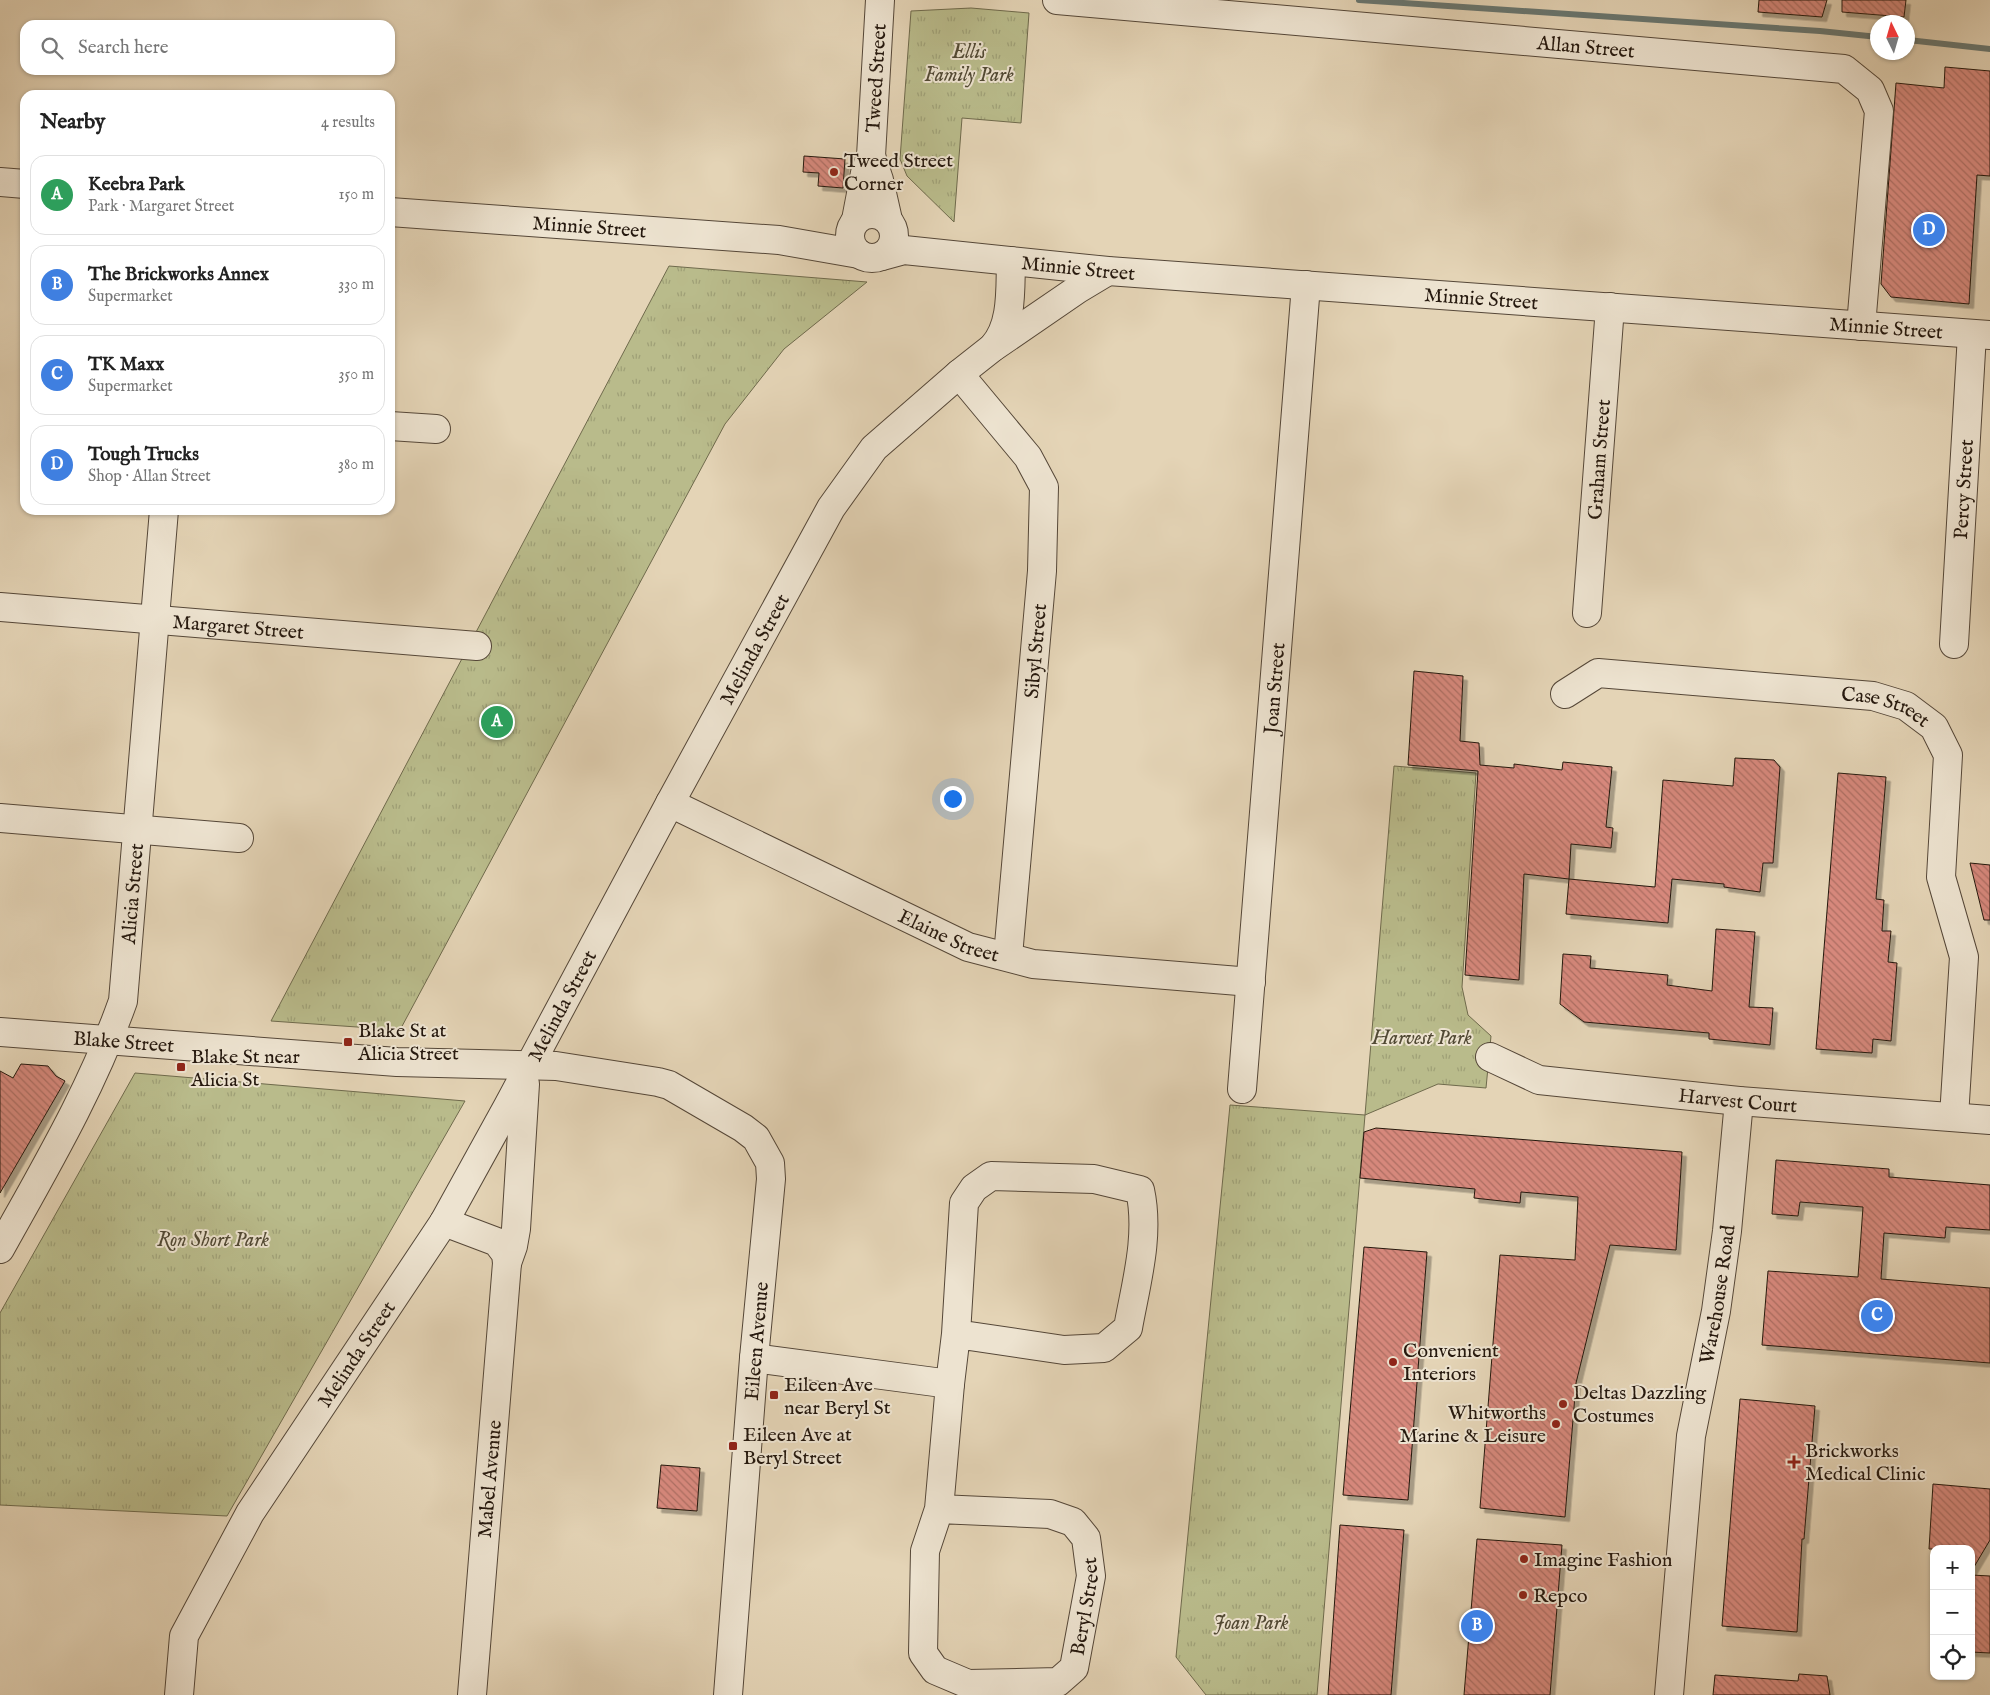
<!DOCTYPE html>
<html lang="en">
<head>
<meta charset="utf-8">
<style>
  :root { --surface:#fff; --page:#f2f2f2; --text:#222; --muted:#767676; --line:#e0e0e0; --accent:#111827 }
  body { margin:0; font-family:"IM FELL English",serif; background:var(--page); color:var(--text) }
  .controls { position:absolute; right:15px; bottom:15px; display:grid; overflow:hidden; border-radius:10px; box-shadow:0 1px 4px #0004 }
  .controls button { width:45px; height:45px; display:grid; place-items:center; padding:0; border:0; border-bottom:1px solid var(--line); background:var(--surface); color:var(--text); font:25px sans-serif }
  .compass { position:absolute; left:1870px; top:15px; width:45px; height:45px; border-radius:50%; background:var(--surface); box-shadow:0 1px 4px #0004; rotate:355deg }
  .you { position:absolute; left:952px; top:798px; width:18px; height:18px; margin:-12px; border:4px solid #fff; border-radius:50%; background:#1a73e8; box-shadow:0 0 0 8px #1a73e833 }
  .badge { display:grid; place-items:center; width:32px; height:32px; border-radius:50%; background:var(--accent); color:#fff; font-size:16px; font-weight:700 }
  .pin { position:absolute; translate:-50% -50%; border:2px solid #fff; box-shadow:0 1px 5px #0006 }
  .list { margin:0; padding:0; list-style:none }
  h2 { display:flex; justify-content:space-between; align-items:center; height:65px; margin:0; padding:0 20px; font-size:21px }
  h2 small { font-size:16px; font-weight:400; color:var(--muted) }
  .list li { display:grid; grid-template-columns:32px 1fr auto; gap:15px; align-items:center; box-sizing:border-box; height:80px; margin:0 10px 10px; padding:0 10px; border:1px solid var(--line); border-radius:15px }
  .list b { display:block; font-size:19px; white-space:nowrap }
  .list p { margin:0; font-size:16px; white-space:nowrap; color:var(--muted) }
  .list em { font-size:16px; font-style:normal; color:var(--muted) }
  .icon { flex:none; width:28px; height:28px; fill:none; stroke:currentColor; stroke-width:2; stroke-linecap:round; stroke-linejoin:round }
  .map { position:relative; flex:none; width:1990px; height:1695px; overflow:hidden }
  .search { position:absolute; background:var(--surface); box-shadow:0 1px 4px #0004; left:20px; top:20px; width:375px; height:55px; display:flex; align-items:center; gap:12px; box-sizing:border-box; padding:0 18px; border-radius:15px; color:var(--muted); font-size:19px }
  .panel { position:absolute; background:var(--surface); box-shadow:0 1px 4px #0004; left:20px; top:90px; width:375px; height:425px; border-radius:15px }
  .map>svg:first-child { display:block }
  .park { fill:url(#park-tufts); stroke:#6f6a4c }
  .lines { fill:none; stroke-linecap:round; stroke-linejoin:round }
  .stream { stroke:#697771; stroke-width:6 }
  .building { fill:url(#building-back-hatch); stroke:#25180e; filter:url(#shadow) }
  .minor-casing { stroke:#554738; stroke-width:30 }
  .minor { stroke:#ede3d0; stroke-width:28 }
  .poi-dot { fill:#8f2418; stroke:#ede3d0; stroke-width:2 }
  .labels { text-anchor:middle; stroke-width:4; stroke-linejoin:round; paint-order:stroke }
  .street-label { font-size:20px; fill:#25180e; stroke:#ede3d0 }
  .park-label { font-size:20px; font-style:italic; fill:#514934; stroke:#ede3d0 }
  .poi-label { font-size:20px; fill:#25180e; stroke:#ede3d0; text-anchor:start }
</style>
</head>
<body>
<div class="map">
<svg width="1990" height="1695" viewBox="0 0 1990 1695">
  <defs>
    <pattern id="park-tufts" width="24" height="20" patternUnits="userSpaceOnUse" patternTransform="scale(1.25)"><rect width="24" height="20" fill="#b9bb8b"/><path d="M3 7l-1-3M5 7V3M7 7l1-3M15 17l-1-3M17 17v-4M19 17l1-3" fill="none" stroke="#9fa077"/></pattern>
    <pattern id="building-back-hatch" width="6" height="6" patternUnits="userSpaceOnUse" patternTransform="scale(1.25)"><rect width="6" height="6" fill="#d6887b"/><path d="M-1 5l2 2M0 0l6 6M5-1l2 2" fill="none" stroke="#ad6e63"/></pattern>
    <filter id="shadow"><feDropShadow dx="4.5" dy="4.5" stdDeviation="0" flood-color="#0004"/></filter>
  </defs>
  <rect width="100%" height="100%" fill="#e4d4b6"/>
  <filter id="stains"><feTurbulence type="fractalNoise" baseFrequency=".004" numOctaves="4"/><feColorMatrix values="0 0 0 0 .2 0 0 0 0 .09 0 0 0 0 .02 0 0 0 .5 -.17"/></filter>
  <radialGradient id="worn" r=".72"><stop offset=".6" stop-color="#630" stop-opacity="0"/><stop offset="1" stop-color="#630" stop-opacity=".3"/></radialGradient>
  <path class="park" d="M971 8 1029 13 1021 123 962 118 954 222 907 176 900 159 911 11Z
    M669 266 867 282 784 349 725 424 400 1030 271 1021Z
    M1394 766 1476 773 1462 987 1468 1015 1491 1036 1486 1088 1438 1084 1365 1115 1317 1695H1206L1176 1657 1230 1105 1365 1115Z
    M135 1073 465 1101 227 1516 0 1505V1313Z"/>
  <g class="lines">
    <path class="stream" d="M1359 0 1820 31 1878 37
      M1908 40 1990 49"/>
  </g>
  <path class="building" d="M1759 0H1827L1822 17 1758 12Z
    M1842 0H1906L1904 17 1842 12Z
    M1945 67 1990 71V176L1977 175 1969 304 1891 297 1881 284 1896 83 1944 88Z
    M804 156 845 159 843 188 818 186 819 173 803 172Z
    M1414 671 1463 676 1460 741 1479 743 1480 765 1514 768V764L1562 770 1563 762 1612 767 1606 827 1613 828 1611 848 1571 844 1569 879 1524 874 1519 980 1465 975 1478 771 1408 765Z
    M1735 758 1774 760 1780 767 1773 863H1763L1760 892 1724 887V884L1672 879 1668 923 1566 914 1569 879 1655 887 1663 780 1733 786Z
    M1838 773 1886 777 1876 899 1884 900 1882 931H1891L1888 962 1897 963 1891 1041 1873 1039 1872 1053 1816 1049Z
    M1970 863 1990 865V920H1984Z
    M1716 929 1755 932 1749 1007 1773 1008 1770 1045 1709 1039V1033L1584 1022 1560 1004 1563 954 1591 956 1590 968 1668 975 1667 985 1712 991Z
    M21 1064 48 1066 56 1076 65 1081 0 1193V1071L13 1078Z
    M1376 1128 1682 1152 1676 1250 1610 1245 1576 1383 1565 1517 1480 1508 1500 1255 1575 1260 1578 1197 1521 1192 1520 1203 1474 1198 1475 1189 1360 1178 1364 1132Z
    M1776 1160 1889 1169V1177L1990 1185V1230L1946 1227 1945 1238 1884 1233 1881 1279 1990 1288V1363L1762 1345 1768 1271 1858 1277 1863 1207 1800 1202 1798 1216 1772 1214Z
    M1364 1247 1427 1252 1408 1500 1343 1495Z
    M1740 1399 1815 1406 1804 1539H1802L1797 1632 1722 1626Z
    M661 1465 700 1468 697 1511 657 1508Z
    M1933 1484 1990 1489V1540L1971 1572V1549H1929Z
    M1340 1525 1404 1530 1391 1695H1328Z
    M1477 1539 1562 1545 1550 1695H1464Z
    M1971 1575 1990 1576V1653L1971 1652Z
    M1799 1674 1827 1676 1830 1695H1713L1715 1675 1798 1681Z"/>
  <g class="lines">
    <defs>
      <g id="minor">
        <path id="s1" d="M1057 0 1844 69 1870 90 1879 111 1861 326"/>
        <path d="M871 156 879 180 888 220"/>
        <path d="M0 182 25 184"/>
        <path id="s2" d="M390 212 779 240 859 254"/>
        <circle cx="872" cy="236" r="22"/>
        <path id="s3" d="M856 220 865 173 871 156 880 0"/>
        <path id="s4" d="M882 256 904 250 1108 271 1990 335"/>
        <path d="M993 347C1013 325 1010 289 1011 261"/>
        <path d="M959 374 1028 457 1044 487 1042 571 1008 956"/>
        <path d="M390 426 436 429"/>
        <path id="s5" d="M0 607 477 646"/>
        <path id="s6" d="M1587 613 1610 307"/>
        <path id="s7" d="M1954 644 1972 334"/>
        <path id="s8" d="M1565 694 1598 673 1873 696 1906 706 1934 727 1948 755 1941 877 1964 957 1954 1117"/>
        <path id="s9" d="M670 803 968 947 1033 964 1251 982"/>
        <path d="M0 818 239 838"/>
        <path id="s10" d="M0 1032 397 1062 556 1066 658 1082 669 1085 743 1128 756 1138 770 1163 771 1179 754 1358 728 1695"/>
        <path id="s11" d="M1490 1057 1539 1080 1739 1101 1990 1120"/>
        <path id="s12" d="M1242 1089 1306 285"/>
        <path d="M444 1222 497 1242 506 1254 507 1263 472 1695"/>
        <path id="s13" d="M0 1249C45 1168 92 1089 123 1001L164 510"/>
        <path d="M507 1263 513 1246 516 1229 525 1084"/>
        <path id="s14" d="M754 1358 950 1384 939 1509 925 1551 923 1653 935 1670 968 1684 1058 1682 1074 1668 1091 1576 1086 1538 1073 1522 1050 1514 939 1509"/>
        <path d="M950 1384 956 1334 964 1203 974 1188 991 1176 1094 1179 1140 1190C1150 1236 1136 1283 1128 1328L1104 1348 1064 1350 956 1334"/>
        <path id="s15" d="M179 1695 184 1636 250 1513 444 1222 508 1106 670 803 831 508 874 448 959 374 992 348 1078 289 1108 271"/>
        <path id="s16" d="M1669 1695 1691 1436 1716 1311 1727 1231 1739 1101"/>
      </g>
    </defs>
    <use href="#minor" class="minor-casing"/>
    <use href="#minor" class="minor"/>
  </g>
  <g class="poi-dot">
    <circle cx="834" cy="172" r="5"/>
    <rect x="343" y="1037" width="10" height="10" rx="2.5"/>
    <rect x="176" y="1062" width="10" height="10" rx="2.5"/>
    <circle cx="1393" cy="1362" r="5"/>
    <rect x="769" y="1390" width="10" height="10" rx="2.5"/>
    <circle cx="1563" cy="1404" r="5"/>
    <circle cx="1556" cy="1424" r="5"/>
    <rect x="728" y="1441" width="10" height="10" rx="2.5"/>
    <path d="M1791.5 1454.5h5v5h5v5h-5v5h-5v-5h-5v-5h5z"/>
    <circle cx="1524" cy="1559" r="5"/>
    <circle cx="1523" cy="1595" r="5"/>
  </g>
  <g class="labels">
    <g class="street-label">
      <text dy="7" stroke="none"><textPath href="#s1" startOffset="531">Allan Street</textPath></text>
      <text dy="7" stroke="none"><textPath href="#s3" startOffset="144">Tweed Street</textPath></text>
      <text dy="7" stroke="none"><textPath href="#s2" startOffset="200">Minnie Street</textPath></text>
      <text dy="7" stroke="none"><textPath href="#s4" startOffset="198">Minnie Street</textPath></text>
      <text dy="7" stroke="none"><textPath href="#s4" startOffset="602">Minnie Street</textPath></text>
      <text dy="7" stroke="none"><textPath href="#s4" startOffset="1008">Minnie Street</textPath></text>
      <text dy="7" stroke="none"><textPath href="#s6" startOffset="154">Graham Street</textPath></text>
      <text dy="7" stroke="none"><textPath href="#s7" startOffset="155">Percy Street</textPath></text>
      <text dy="7" stroke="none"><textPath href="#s5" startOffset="239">Margaret Street</textPath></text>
      <text dy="7" stroke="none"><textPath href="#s15" startOffset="1200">Melinda Street</textPath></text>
      <text transform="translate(1035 651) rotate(-85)" y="7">Sibyl Street</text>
      <text dy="7" stroke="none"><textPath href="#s12" startOffset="402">Joan Street</textPath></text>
      <text dy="7" stroke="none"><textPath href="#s8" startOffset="330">Case Street</textPath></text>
      <text dy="7" stroke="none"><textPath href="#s13" startOffset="385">Alicia Street</textPath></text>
      <text dy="7" stroke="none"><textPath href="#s9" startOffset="309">Elaine Street</textPath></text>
      <text dy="7" stroke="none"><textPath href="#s15" startOffset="795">Melinda Street</textPath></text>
      <text dy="7" stroke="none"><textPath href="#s10" startOffset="124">Blake Street</textPath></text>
      <text dy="7" stroke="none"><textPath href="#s11" startOffset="254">Harvest Court</textPath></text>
      <text dy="7" stroke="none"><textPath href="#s16" startOffset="404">Warehouse Road</textPath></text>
      <text transform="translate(756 1341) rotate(-85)" y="7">Eileen Avenue</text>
      <text dy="7" stroke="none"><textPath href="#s15" startOffset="390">Melinda Street</textPath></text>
      <text transform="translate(489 1479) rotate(-85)" y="7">Mabel Avenue</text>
      <text dy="7" stroke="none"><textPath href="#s14" startOffset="700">Beryl Street</textPath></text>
    </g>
    <g class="park-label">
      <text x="969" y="58">Ellis<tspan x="969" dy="23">Family Park</tspan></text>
      <text x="1422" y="1044">Harvest Park</text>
      <text x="213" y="1246">Ron Short Park</text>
      <text x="1251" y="1629">Joan Park</text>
    </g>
    <g class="poi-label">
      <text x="844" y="167">Tweed Street<tspan x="844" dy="23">Corner</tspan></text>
      <text x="358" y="1037">Blake St at<tspan x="358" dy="23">Alicia Street</tspan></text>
      <text x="191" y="1063">Blake St near<tspan x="191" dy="23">Alicia St</tspan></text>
      <text x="1403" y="1357">Convenient<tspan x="1403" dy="23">Interiors</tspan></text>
      <text x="784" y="1391">Eileen Ave<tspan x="784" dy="23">near Beryl St</tspan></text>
      <text x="1573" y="1399">Deltas Dazzling<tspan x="1573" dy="23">Costumes</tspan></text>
      <text x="1546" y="1419" text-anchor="end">Whitworths<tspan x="1546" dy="23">Marine &amp; Leisure</tspan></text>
      <text x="743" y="1441">Eileen Ave at<tspan x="743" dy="23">Beryl Street</tspan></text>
      <text x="1805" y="1457">Brickworks<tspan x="1805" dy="23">Medical Clinic</tspan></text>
      <text x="1534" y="1566">Imagine Fashion</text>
      <text x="1533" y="1602">Repco</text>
    </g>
  </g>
  <rect width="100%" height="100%" filter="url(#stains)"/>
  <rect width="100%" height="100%" fill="url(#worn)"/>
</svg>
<div class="controls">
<button>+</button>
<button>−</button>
<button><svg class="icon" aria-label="locate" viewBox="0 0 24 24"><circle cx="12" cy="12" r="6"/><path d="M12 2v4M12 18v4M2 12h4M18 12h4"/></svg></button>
</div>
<svg class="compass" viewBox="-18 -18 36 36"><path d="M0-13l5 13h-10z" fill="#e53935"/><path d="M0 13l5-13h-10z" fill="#767676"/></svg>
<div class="you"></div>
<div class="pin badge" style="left:497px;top:722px;background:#2e9e5b">A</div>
<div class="pin badge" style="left:1477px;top:1626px;background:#3f7fe0">B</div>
<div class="pin badge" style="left:1877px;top:1316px;background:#3f7fe0">C</div>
<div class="pin badge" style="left:1929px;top:230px;background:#3f7fe0">D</div>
<div class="search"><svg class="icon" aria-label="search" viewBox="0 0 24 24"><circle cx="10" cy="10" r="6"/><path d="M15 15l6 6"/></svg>Search here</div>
<section class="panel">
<h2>Nearby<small>4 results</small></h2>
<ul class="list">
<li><span class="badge" style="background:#2e9e5b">A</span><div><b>Keebra Park</b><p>Park · Margaret Street</p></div><em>150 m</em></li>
<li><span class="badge" style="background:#3f7fe0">B</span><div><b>The Brickworks Annex</b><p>Supermarket</p></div><em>330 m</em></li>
<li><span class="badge" style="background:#3f7fe0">C</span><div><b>TK Maxx</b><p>Supermarket</p></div><em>350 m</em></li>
<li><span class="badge" style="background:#3f7fe0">D</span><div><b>Tough Trucks</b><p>Shop · Allan Street</p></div><em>380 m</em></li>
</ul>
</section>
</div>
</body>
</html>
